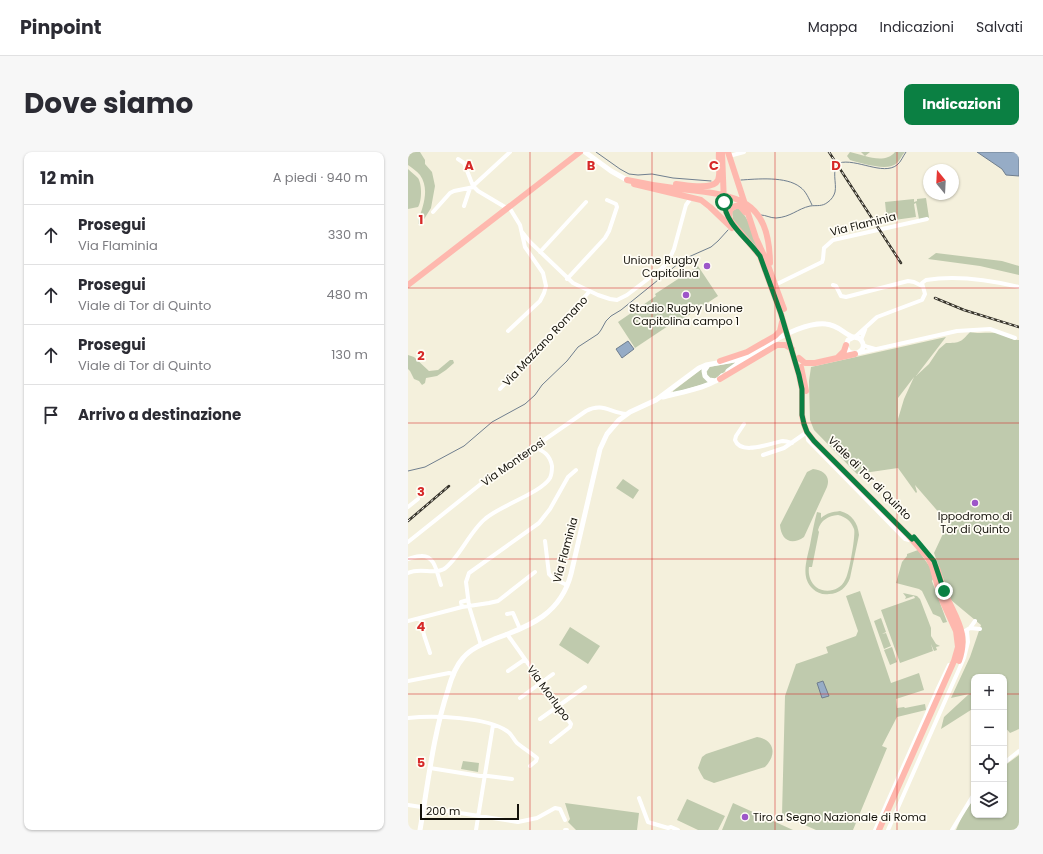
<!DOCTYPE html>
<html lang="it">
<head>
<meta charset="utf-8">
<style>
  :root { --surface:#fff; --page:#f7f7f7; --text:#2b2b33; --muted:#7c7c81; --line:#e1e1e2; --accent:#0b8043 }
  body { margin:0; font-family:Poppins,sans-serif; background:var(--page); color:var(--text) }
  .controls { position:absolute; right:12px; bottom:12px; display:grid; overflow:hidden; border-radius:8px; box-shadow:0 1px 3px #0004 }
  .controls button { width:36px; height:36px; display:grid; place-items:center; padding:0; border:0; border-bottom:1px solid var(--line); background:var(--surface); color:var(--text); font:20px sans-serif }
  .compass { position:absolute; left:515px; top:12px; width:36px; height:36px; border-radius:50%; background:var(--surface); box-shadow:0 1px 3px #0004; rotate:342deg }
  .scale { position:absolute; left:12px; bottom:10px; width:99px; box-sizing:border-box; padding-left:4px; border:2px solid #14120b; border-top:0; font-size:11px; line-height:14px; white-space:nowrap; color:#14120b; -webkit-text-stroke:3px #fffdf5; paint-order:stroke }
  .stop { position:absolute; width:12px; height:12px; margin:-9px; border:3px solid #0b8043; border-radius:50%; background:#fff }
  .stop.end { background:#0b8043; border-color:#fff; box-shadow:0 1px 4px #0008 }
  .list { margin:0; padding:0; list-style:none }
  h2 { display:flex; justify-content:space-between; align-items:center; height:52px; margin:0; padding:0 16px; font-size:17px }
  h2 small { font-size:13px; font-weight:400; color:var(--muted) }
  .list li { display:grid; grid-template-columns:26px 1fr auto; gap:12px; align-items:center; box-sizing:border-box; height:60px; padding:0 16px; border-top:1px solid var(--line) }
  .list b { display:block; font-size:15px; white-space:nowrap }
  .list p { margin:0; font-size:13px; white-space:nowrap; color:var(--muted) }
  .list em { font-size:13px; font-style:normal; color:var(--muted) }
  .icon { flex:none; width:22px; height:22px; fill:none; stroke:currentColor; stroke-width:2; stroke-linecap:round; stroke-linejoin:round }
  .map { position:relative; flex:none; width:611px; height:678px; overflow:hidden; border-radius:8px }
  header { display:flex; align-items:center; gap:24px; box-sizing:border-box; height:56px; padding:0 20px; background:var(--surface); border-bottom:1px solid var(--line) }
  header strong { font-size:19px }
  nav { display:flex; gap:22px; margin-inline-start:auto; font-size:14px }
  .intro { display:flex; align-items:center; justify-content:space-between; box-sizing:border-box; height:96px; padding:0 24px }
  h1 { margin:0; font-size:28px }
  .button { padding:10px 18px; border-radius:8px; background:var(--accent); color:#fff; font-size:14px; font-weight:700 }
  main { display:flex; gap:24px; padding:0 24px }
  aside { flex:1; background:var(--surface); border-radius:8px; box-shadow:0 1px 3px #0004 }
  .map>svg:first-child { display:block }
  .green { fill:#bfcaad; fill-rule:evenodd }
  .water { fill:#96acc6; stroke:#6f7e8e }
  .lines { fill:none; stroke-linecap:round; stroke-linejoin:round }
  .stream { stroke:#6f7e8e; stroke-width:1 }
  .minor { stroke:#fff; stroke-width:4 }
  .tertiary { stroke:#fff; stroke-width:5 }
  .primary { stroke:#feb8ae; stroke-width:6 }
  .rail-casing { stroke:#37342b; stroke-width:2.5 }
  .rail { stroke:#fffdf5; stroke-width:1; stroke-dasharray:3; stroke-linecap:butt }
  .route { stroke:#0b8043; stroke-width:5 }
  .grid { fill:none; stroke:#d62828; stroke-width:1; stroke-opacity:0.55 }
  .poi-dot { fill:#9d56c9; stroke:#fffdf5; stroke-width:1.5 }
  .labels { text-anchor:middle; stroke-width:3.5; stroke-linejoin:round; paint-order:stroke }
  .street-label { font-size:11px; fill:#14120b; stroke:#fffdf5 }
  .poi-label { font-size:11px; fill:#14120b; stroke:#fffdf5 }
  .grid-label { font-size:13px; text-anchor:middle; font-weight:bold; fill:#d62828; stroke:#fffdf5; stroke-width:3.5; stroke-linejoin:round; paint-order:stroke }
</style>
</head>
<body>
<header>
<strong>Pinpoint</strong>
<nav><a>Mappa</a><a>Indicazioni</a><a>Salvati</a></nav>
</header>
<div class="intro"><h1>Dove siamo</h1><a class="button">Indicazioni</a></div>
<main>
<aside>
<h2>12 min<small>A piedi · 940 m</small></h2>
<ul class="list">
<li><svg class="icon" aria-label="ahead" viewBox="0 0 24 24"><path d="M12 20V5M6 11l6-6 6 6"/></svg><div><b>Prosegui</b><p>Via Flaminia</p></div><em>330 m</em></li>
<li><svg class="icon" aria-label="ahead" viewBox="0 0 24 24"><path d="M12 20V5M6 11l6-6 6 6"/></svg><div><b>Prosegui</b><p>Viale di Tor di Quinto</p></div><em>480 m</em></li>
<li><svg class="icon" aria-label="ahead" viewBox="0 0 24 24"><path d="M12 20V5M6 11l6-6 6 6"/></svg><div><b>Prosegui</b><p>Viale di Tor di Quinto</p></div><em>130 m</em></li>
<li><svg class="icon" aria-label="arrive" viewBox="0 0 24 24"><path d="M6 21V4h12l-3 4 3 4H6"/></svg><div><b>Arrivo a destinazione</b></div></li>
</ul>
</aside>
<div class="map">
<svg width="611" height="678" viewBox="0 0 611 678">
  <rect width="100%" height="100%" fill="#f4f0dc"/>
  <path class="green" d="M0 0H12L17 8V12L24 20 27 34 23 56 13 72H10V69C15 55 22 37 12 23 9 19 4 16 0 13Z
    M442 0 457 4 453 0H462L457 4C467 7 480 9 487 0H497C494 3 492 8 489 11 480 20 453 11 442 8L439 4Z
    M0 17C3 20 7 23 10 26 14 32 14 49 10 55L0 57Z
    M518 46 521 66 511 67 508 51 506 52 508 65 479 69 477 50 506 47V50L509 49V47Z
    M330 56C342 67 346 83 351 98L325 68 324 59Z
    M528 101 594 109 611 114V123L572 114 520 107Z
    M290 114 310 144 267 172 266 170 227 196 210 170 248 144 247 142Z
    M562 180C571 182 579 180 589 181 597 183 602 188 611 188V577L602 581 596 574V525H566V556L533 577 536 565 561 542 543 546 562 505 573 473 543 448 526 401 540 371 507 333 509 340 508 341 490 316 449 322 406 278 402 268 401 229 403 215 538 185 508 224 521 212 531 197 538 191C552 191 553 190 562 180ZM506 225 496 247 490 267V246Z
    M0 203 6 205 21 219 30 218 42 208H45L46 211 38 218 29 224 18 226 17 231 14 233 11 229 6 227 2 219 0 217Z
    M329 210 307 227H304L299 225 298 219 301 215Z
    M295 216 303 230 265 241V239Z
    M405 317C415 318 423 324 419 335L396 385C383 394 373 388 372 373L399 320Z
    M215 327 231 338 225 347 208 336Z
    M432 359C444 362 450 371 451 383L442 426C439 435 431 442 421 442 415 443 409 441 405 437 392 426 399 407 402 393 404 382 406 371 409 360L413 361V366C419 361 424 360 432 359ZM430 363C438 365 443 369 446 377 448 382 441 423 437 428 432 439 417 442 408 435 402 430 400 422 401 415H404L411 380 410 378C413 368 420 364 430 363Z
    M510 398 522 415 525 427 524 429 539 470 535 471 532 465 525 462 514 439 511 437 488 431 494 410 499 404V402Z
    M452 439 483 531 511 521 516 538 488 547 489 556 496 555 497 556 517 552 518 558 489 565 474 594 479 596 445 678H408L374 663 377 544 388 512 420 501 418 495 448 484 450 479 438 444Z
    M495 441 509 444 512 447 523 476V484L528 492 532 494 528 495 529 498 526 499 523 492 525 499 492 511 473 458 507 446 506 444 497 447 498 445Z
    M473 466 478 480 474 482 478 481 483 494 476 497 466 469Z
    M162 475 192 494 180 512 151 493Z
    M484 495 489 510 482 513 476 498Z
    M349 585C367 588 369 603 357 615L306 631 296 627 293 622 290 616 294 605 298 602Z
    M611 603V678H548L555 662 566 647V663H596V614Z
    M55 609 71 611 70 620 53 617Z
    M279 647 317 664 310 678H290L269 668Z
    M157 651 231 661 229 678H168L160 670 162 667Z
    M325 651 385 678H314Z"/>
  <path class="water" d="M569 0H611V24L598 23 594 17Z
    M220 189 226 197 214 206 208 197Z
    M415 529 421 544 414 546 409 531Z"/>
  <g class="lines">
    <path class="stream" d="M188 0 212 17 221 22 230 23 244 22 265 26 303 29
      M333 28C349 27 378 24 392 35 398 39 401 47 404 53
      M353 63C358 63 362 66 368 66 383 65 389 57 402 54 409 53 414 55 420 50 423 48 426 44 427 40 429 31 423 18 431 11 448 6 475 24 489 13 493 10 495 4 498 0
      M0 319 17 315 56 294 84 270 117 252 127 243 134 233 159 209 170 195 190 182 193 178 198 169 203 164 213 158 276 107 303 95 310 89 320 78"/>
    <path class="minor" d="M321 4 336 0
      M50 7 56 11 65 34
      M56 54 62 36
      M97 55 70 39 65 34 102 0
      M25 60 42 41 46 39 66 35
      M114 80 122 90 165 131 190 143 202 147 209 148 219 143 253 117 260 110 266 97 278 53 283 46
      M132 100 178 50
      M159 127 197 86 201 79 209 55 208 52 199 48
      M367 133 414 110 415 107 416 96 425 88 519 67
      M425 133 428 134 433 144 438 145 500 129 506 130 514 134
      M100 179 132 149 136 141 138 134 135 121 117 95 112 73 101 55
      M447 185 469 165 514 148 517 142 514 131 518 128C548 123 582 128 611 135
      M453 188 458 175
      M455 193 460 195 467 197
      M451 201 549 179 582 177 607 186
      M92 237 181 140
      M336 272 328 284 327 288C333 304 362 291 375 289 378 289 381 290 384 291
      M355 303 376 296 399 280 400 288 497 387 501 388 506 385
      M0 355 10 347
      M137 389 141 422 146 427 159 433
      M0 390 74 331 178 259C195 250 202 261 219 262
      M0 407C4 406 8 404 13 404 28 403 29 423 33 433
      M0 421C12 415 26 423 36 417 50 408 62 379 77 367 91 354 133 341 142 326 144 322 144 318 144 314 142 303 136 299 126 295
      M60 448 53 450 54 455 61 454 58 430 61 421 131 371 142 357 160 325 168 318
      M99 462 105 461 112 477
      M12 466 16 483 22 501
      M0 469 54 455
      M562 476 572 477
      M557 479 562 476 567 469
      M99 482 163 572 162 575 143 590
      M73 493 61 454 81 451 90 449 127 420
      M100 519 116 508
      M0 529 41 521 46 522
      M112 546 145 522
      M0 566C25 563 79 565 99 579 104 582 105 587 109 591 115 596 122 600 129 606L128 609 122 614
      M132 567 177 535
      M596 611 611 599
      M22 616 72 624H80L104 627
      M231 646 240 670 260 676 263 675 270 678
      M0 653 110 670 129 666 147 656 152 657 157 668
      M68 678 85 573
      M157 678H159
      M467 678 531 534 541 513
      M480 678 556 506 560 490 559 479
      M544 678 566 642"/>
    <path class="tertiary" d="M177 0 203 19 219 28
      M300 213 296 219 297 224 301 228 308 229
      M320 219C343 202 390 169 418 172 430 173 435 181 445 185 448 186 451 185 453 188 460 197 449 204 441 200L438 195 440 188 446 185
      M255 245C269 241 305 235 314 224
      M12 678C20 632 25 583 40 538 43 527 47 515 55 506 63 496 77 491 89 486 123 474 153 461 163 422L192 297 199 282 211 268 222 260 248 248 291 216 298 213 332 207 346 201"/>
    <path class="primary" d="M314 0 316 51 318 60 323 69 352 104 373 162 391 223 394 237V263L396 272 399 280 406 289 500 383 520 406 524 414 533 446 548 479 550 495 546 509 471 678
      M320 0 348 86 358 108 376 157
      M219 28C237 32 255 35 273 37 328 43 361 46 362 111
      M226 32 293 48 302 55 324 76
      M268 32C278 33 305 39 310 28 313 20 310 8 311 0
      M321 65 322 58 327 54H332L337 60
      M0 133 172 0
      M430 205 436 199 438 193
      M391 206 397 211H407L447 202
      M312 209 339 200 367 184 372 179 374 170
      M393 215 398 239
      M312 227 369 193H377L384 197
      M529 416C532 425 534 434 538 443 548 467 561 481 551 509"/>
    <defs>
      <path id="rail" d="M421 0 493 111
        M527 146 556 158 611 175
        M0 369 41 334"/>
    </defs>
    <use href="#rail" class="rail-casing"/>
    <use href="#rail" class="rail"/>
  </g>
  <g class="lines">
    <path class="route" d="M316 50C317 70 336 84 348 99L352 104 373 162 391 223 394 237V263L396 272 399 280 406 289 504 387 506 385 526 409 536 439"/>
  </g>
  <path class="grid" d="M122 0V678M244 0V678M367 0V678M489 0V678M0 136H611M0 271H611M0 407H611M0 542H566M596 542H611"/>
  <g class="poi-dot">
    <circle cx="299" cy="114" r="4"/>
    <circle cx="278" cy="143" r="4"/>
    <circle cx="567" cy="351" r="4"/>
    <circle cx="337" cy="665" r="4"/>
  </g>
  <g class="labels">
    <g class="street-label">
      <text transform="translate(455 72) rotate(-14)" y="4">Via Flaminia</text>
      <text transform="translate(137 189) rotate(-47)" y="4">Via Mazzano Romano</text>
      <text transform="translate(105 310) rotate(-35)" y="4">Via Monterosi</text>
      <text transform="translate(462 326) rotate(45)" y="4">Viale di Tor di Quinto</text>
      <text transform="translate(157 398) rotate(-75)" y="4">Via Flaminia</text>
      <text transform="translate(141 541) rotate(54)" y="4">Via Morlupo</text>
    </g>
    <g class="poi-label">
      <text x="291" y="112" text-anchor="end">Unione Rugby<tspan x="291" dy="13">Capitolina</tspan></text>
      <text x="278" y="160">Stadio Rugby Unione<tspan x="278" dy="13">Capitolina campo 1</tspan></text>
      <text x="567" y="368">Ippodromo di<tspan x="567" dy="13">Tor di Quinto</tspan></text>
      <text x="345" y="669" text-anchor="start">Tiro a Segno Nazionale di Roma</text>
    </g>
  </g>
  <g class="grid-label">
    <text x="61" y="18">A</text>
    <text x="183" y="18">B</text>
    <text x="306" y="18">C</text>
    <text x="428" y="18">D</text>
    <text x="13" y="72">1</text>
    <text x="13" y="208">2</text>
    <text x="13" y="344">3</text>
    <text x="13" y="479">4</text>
    <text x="13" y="615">5</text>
  </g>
</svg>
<div class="controls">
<button>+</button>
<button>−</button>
<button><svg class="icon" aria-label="locate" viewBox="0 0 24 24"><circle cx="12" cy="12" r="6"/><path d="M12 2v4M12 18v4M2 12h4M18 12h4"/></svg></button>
<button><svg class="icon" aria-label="layers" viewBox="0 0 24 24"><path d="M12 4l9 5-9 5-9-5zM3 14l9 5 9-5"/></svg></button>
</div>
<svg class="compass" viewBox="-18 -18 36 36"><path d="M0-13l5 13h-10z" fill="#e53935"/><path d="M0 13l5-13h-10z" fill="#7c7c81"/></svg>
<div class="scale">200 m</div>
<div class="stop" style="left:316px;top:50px"></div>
<div class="stop end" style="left:536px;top:439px"></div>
</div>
</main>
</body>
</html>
